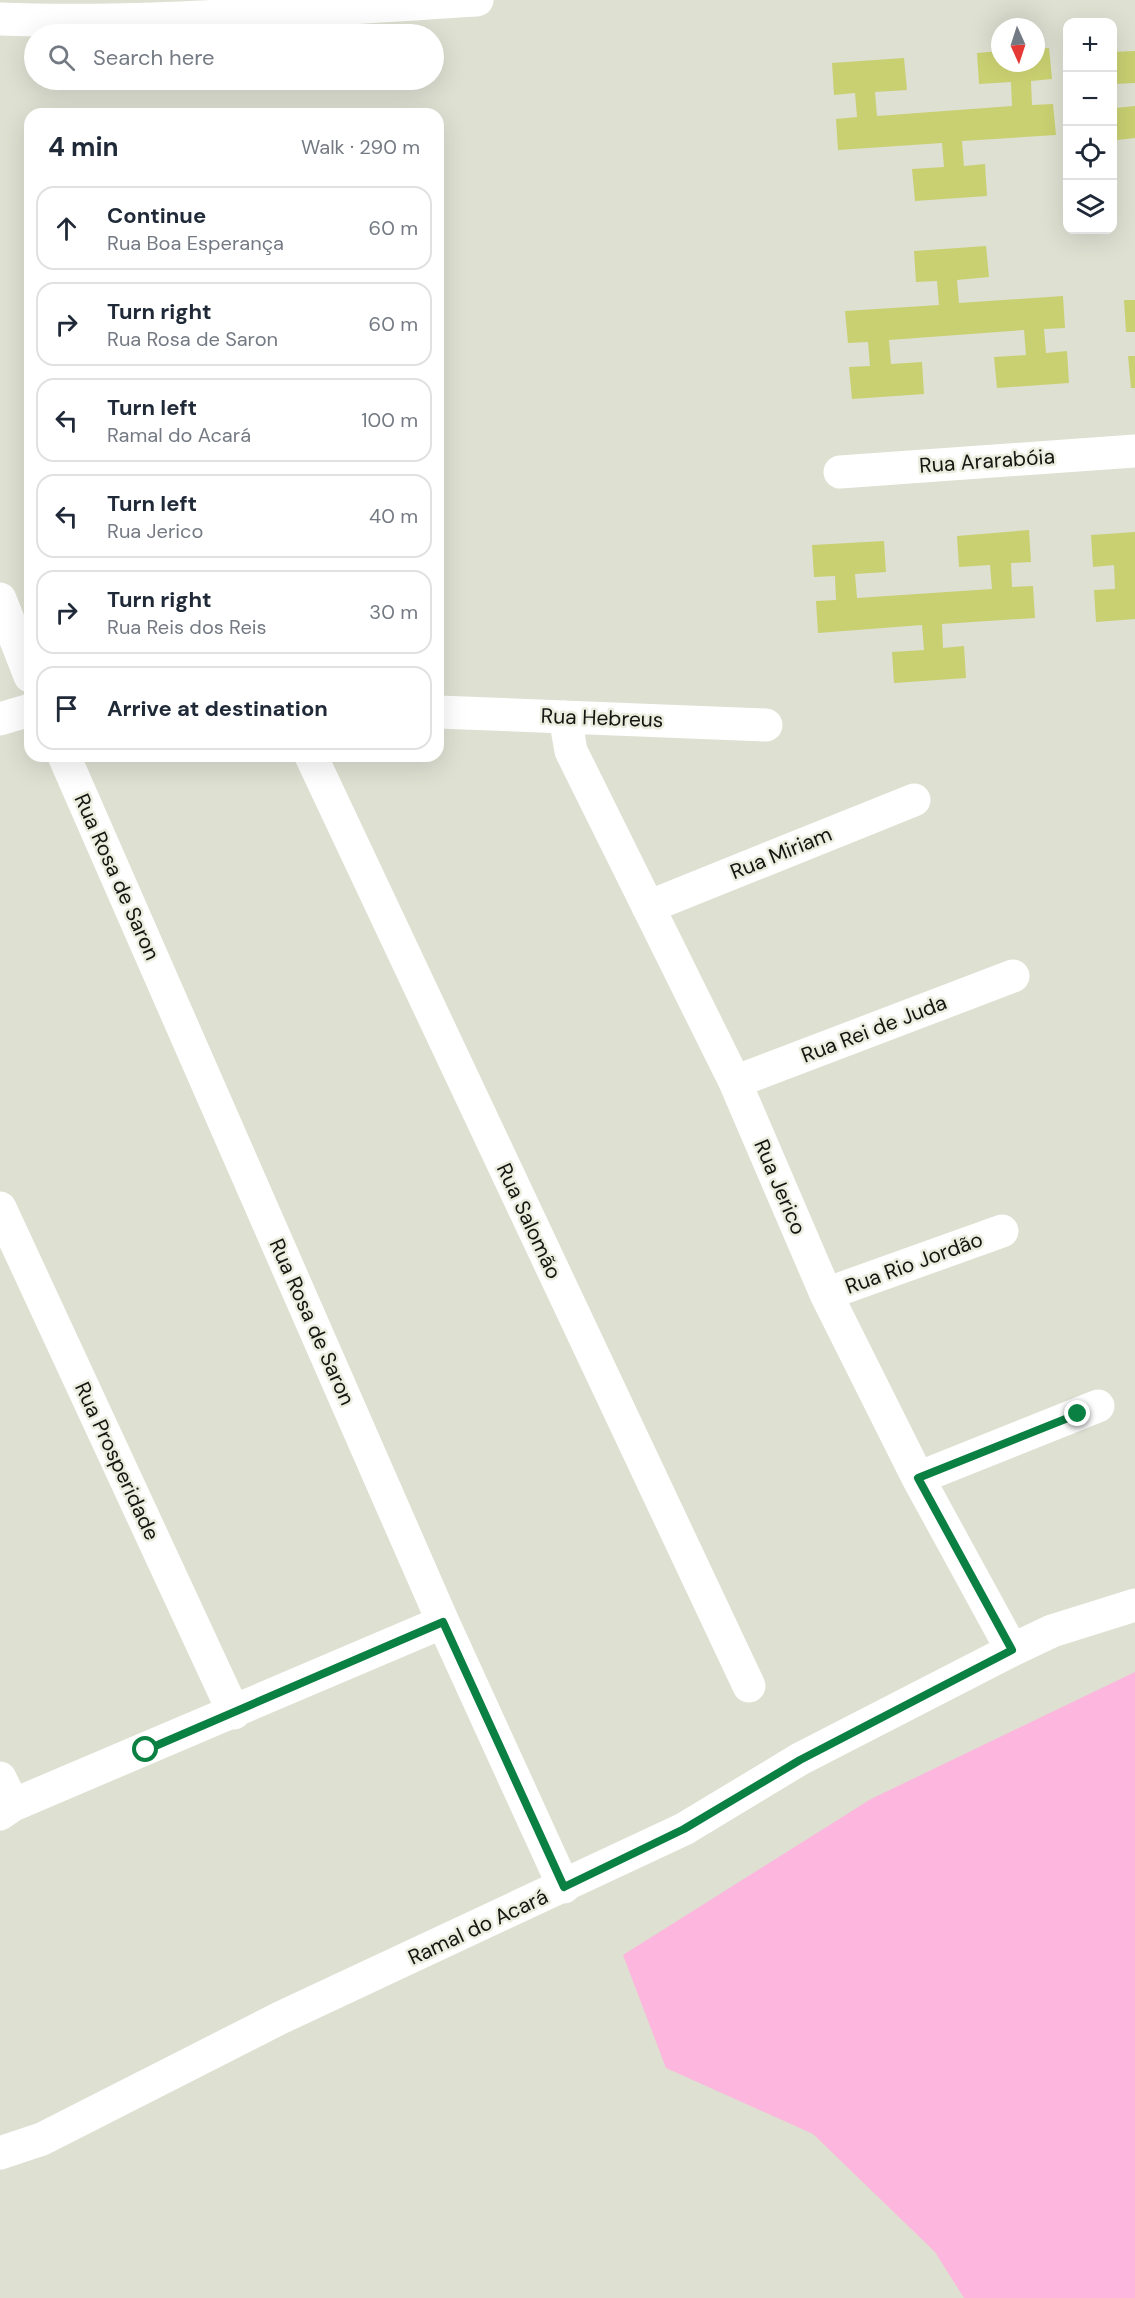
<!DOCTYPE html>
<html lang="en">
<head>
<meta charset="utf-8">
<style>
  :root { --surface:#fff; --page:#f6f6f7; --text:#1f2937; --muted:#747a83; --line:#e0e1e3 }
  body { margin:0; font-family:"DM Sans",sans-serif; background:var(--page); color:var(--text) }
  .controls { position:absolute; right:18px; top:18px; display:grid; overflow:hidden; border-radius:12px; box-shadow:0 6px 24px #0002 }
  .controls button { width:54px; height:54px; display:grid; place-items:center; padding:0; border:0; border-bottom:2px solid var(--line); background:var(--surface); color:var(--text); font:30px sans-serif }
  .compass { position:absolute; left:991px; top:18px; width:54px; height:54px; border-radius:50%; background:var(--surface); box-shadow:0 6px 24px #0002; rotate:177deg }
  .stop { position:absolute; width:18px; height:18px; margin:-14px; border:4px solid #0b8043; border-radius:50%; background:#fff }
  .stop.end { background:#0b8043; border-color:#fff; box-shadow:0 2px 6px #0008 }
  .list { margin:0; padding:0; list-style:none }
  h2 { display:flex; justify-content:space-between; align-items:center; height:78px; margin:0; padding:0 24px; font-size:26px }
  h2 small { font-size:20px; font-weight:400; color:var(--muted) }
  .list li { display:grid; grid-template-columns:39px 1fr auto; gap:18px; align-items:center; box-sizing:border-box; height:84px; margin:0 12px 12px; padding:0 12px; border:2px solid var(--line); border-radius:18px }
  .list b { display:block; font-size:22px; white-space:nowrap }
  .list p { margin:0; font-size:20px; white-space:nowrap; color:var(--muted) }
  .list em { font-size:20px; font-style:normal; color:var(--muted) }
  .icon { flex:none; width:33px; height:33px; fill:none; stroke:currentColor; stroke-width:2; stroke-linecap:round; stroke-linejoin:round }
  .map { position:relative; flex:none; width:1135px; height:2298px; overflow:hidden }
  .search { position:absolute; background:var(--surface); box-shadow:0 6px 24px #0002; left:24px; top:24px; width:420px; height:66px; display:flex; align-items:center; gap:15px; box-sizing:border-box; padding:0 21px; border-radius:33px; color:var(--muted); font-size:22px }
  .panel { position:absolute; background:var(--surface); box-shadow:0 6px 24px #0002; left:24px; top:108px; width:420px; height:654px; border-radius:18px }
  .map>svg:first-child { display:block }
  .green { fill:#fdb6dd }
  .building { fill:#c9d071 }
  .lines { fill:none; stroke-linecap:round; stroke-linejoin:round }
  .minor { stroke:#fff; stroke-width:33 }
  .route { stroke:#0b8043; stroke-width:8 }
  .labels { text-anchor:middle; stroke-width:5; stroke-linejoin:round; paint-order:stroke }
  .street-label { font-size:21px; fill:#151511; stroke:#ebeddf }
</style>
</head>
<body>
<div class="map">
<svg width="1135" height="2298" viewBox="0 0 1135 2298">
  <rect width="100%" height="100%" fill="#dee0d2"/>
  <path class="green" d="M1135 1672V2298H964L935 2252 813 2134 666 2068 623 1955 871 1799Z"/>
  <path class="building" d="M1049 48 1052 79 1031 81 1032 105 1053 104 1056 135 962 141 964 166 985 164 987 196 915 201 912 169 944 167 942 143 838 150 836 119 857 117 855 93 834 95 832 63 904 58 907 90 875 92 877 116 1012 106 1011 82 979 84 977 53 1000 51V63H1036V49Z
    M1135 51V83L1113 84 1112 52Z
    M1135 106V138L1117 140 1115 108Z
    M986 246 989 277 957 280 959 303 1063 296 1065 328 1044 329 1046 353 1067 351 1069 383 997 388 994 357 1026 355 1024 330 889 340 891 364 922 362 924 394 852 399 849 367 870 366 868 342 848 343 845 311 939 305 937 281 916 282 914 251Z
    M1124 300H1135V332H1126Z
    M1128 356H1135V388H1131Z
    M1029 530 1031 562 1011 563 1012 587 1033 586 1035 618 942 624 943 648 964 646 966 678 894 683 892 652 924 650 922 625 818 633 816 601 836 600 835 576 814 577 812 545 884 541 886 572 855 574 857 598 992 589 990 565 959 567 957 536Z
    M1135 532V619L1096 622 1094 590 1115 589 1114 565 1093 567 1091 535Z"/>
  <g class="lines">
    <path class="minor" d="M0 19C159 25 318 9 477 0
      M840 472 1135 451
      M0 599 30 676
      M438 712 766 725
      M565 717 571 751 735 1082 826 1294 918 1478 1012 1650
      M0 719 30 710
      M64 756 443 1622 564 1887
      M311 756 749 1686
      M648 907 914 800
      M735 1082 1013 976
      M0 1208 234 1713
      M826 1294 1002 1231
      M918 1478 1098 1406
      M0 1778 13 1805
      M0 1814 13 1805 443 1622
      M0 2153 42 2139 280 2018 684 1829 800 1759 1012 1650 1052 1631 1135 1605"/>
  </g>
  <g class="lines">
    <path class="route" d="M146 1750 443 1622 564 1887 684 1829 800 1760 1012 1650 918 1478 1078 1414"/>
  </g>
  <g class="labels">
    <g class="street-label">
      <text transform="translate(987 461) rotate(-4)" y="7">Rua Ararabóia</text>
      <text transform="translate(602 718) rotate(2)" y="7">Rua Hebreus</text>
      <text transform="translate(781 853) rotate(-22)" y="7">Rua Miriam</text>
      <text transform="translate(117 877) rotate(66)" y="7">Rua Rosa de Saron</text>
      <text transform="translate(874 1029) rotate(-21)" y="7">Rua Rei de Juda</text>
      <text transform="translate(780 1187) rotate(67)" y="7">Rua Jerico</text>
      <text transform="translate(529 1221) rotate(65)" y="7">Rua Salomão</text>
      <text transform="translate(914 1263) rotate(-20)" y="7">Rua Rio Jordão</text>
      <text transform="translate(312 1322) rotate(66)" y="7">Rua Rosa de Saron</text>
      <text transform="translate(117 1461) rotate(65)" y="7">Rua Prosperidade</text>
      <text transform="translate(478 1927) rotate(-25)" y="7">Ramal do Acará</text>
    </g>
  </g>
</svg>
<div class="controls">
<button>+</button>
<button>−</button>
<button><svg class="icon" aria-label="locate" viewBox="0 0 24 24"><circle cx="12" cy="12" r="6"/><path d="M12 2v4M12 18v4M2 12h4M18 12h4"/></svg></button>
<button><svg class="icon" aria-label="layers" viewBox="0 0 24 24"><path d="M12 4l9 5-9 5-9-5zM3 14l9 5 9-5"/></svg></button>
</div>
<svg class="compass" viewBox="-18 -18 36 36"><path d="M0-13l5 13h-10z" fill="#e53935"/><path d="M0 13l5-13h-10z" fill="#747a83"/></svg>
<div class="stop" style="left:146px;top:1750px"></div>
<div class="stop end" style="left:1078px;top:1414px"></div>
<div class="search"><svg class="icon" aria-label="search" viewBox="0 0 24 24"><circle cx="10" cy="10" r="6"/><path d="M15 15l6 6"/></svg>Search here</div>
<section class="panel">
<h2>4 min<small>Walk · 290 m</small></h2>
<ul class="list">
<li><svg class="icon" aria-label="ahead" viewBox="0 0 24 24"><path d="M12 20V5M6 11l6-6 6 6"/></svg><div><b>Continue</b><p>Rua Boa Esperança</p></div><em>60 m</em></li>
<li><svg class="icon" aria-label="right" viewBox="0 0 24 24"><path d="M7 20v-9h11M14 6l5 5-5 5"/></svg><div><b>Turn right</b><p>Rua Rosa de Saron</p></div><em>60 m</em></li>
<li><svg class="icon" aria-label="left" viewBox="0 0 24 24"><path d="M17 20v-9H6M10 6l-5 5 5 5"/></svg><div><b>Turn left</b><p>Ramal do Acará</p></div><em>100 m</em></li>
<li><svg class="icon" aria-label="left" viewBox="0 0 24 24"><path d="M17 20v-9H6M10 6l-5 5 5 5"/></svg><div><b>Turn left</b><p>Rua Jerico</p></div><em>40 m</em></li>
<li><svg class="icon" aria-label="right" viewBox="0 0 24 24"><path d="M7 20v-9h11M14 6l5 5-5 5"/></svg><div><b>Turn right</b><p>Rua Reis dos Reis</p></div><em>30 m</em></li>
<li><svg class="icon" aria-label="arrive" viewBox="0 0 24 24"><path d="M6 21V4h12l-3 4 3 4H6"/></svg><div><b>Arrive at destination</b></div></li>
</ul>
</section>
</div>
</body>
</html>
